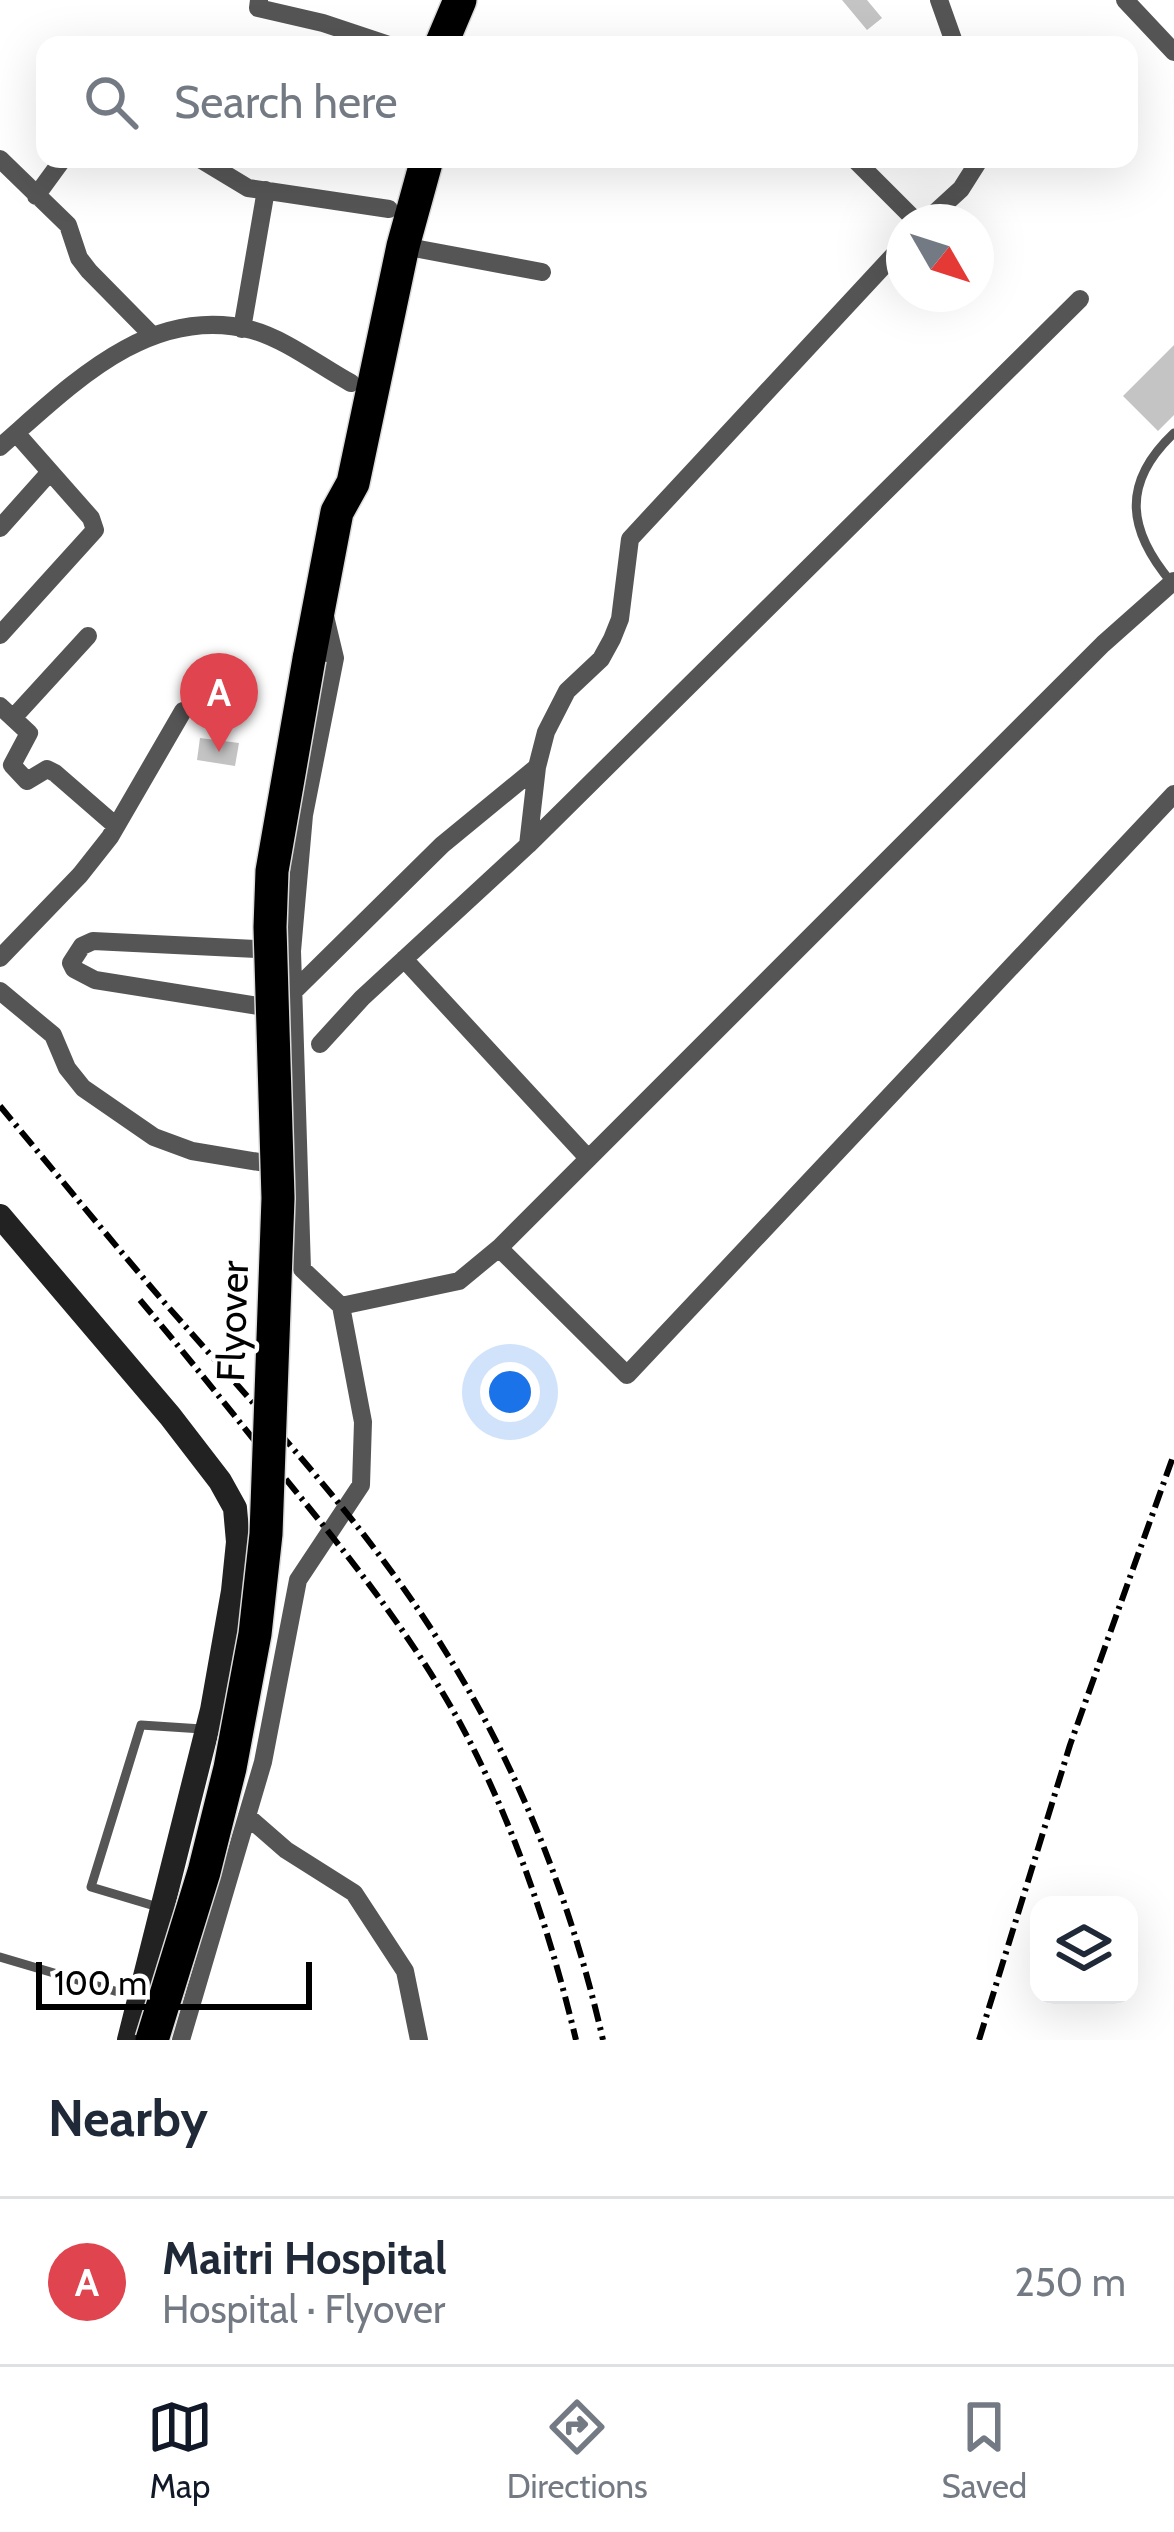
<!DOCTYPE html>
<html lang="en">
<head>
<meta charset="utf-8">
<style>
  :root { --surface:#fff; --page:#f6f6f7; --text:#1f2937; --muted:#747a83; --line:#e0e1e3; --accent:#111827 }
  body { margin:0; font-family:Cabin,sans-serif; background:var(--page); color:var(--text) }
  .controls { position:absolute; right:36px; bottom:36px; display:grid; overflow:hidden; border-radius:24px; box-shadow:0 12px 48px #0002 }
  .controls button { width:108px; height:108px; display:grid; place-items:center; padding:0; border:0; border-bottom:3px solid var(--line); background:var(--surface); color:var(--text); font:60px sans-serif }
  .compass { position:absolute; left:886px; top:204px; width:108px; height:108px; border-radius:50%; background:var(--surface); box-shadow:0 12px 48px #0002; rotate:129deg }
  .scale { position:absolute; left:36px; bottom:30px; width:276px; box-sizing:border-box; padding-left:12px; border:6px solid #000; border-top:0; font-size:33px; line-height:42px; white-space:nowrap; color:#000; -webkit-text-stroke:9px #fff; paint-order:stroke }
  .you { position:absolute; left:510px; top:1392px; width:42px; height:42px; margin:-30px; border:9px solid #fff; border-radius:50%; background:#1a73e8; box-shadow:0 0 0 18px #1a73e833 }
  .badge { display:grid; place-items:center; width:78px; height:78px; border-radius:50%; background:var(--accent); color:#fff; font-size:39px; font-weight:700 }
  .pin { position:absolute; translate:-50% -99px; filter:drop-shadow(0 3px 6px #0008) }
  .pin::after { content:''; position:absolute; top:63px; width:42px; height:36px; background:inherit; clip-path:polygon(0 0,100% 0,50% 100%) }
  .list { margin:0; padding:0; list-style:none }
  h2 { display:flex; justify-content:space-between; align-items:center; height:156px; margin:0; padding:0 48px; font-size:51px }
  h2 small { font-size:39px; font-weight:400; color:var(--muted) }
  .list li { display:grid; grid-template-columns:78px 1fr auto; gap:36px; align-items:center; box-sizing:border-box; height:168px; padding:0 48px; border-top:3px solid var(--line) }
  .list b { display:block; font-size:45px; white-space:nowrap }
  .list p { margin:0; font-size:39px; white-space:nowrap; color:var(--muted) }
  .list em { font-size:39px; font-style:normal; color:var(--muted) }
  .icon { flex:none; width:66px; height:66px; fill:none; stroke:currentColor; stroke-width:2; stroke-linecap:round; stroke-linejoin:round }
  .map { position:relative; flex:none; width:1174px; height:2040px; overflow:hidden }
  .search { position:absolute; background:var(--surface); box-shadow:0 12px 48px #0002; left:36px; right:36px; top:36px; height:132px; display:flex; align-items:center; gap:30px; box-sizing:border-box; padding:0 42px; border-radius:24px; color:var(--muted); font-size:45px }
  .sheet { height:324px; background:var(--surface) }
  nav { display:flex; justify-content:space-around; align-items:center; box-sizing:border-box; height:168px; border-top:3px solid var(--line); background:var(--surface); font-size:33px; color:var(--muted) }
  nav a { display:grid; justify-items:center; gap:6px }
  nav .on { color:var(--accent) }
  .map>svg:first-child { display:block }
  .building { fill:#c4c4c4 }
  .lines { fill:none; stroke-linecap:round; stroke-linejoin:round }
  .highway-casing { stroke:#dbdbdb; stroke-width:36 }
  .lane { stroke:#555; stroke-width:9 }
  .street { stroke:#555; stroke-width:18 }
  .secondary { stroke:#222; stroke-width:24 }
  .highway { stroke:#000; stroke-width:33 }
  .rail { stroke:#000; stroke-width:6; stroke-dasharray:18 6 3 6; stroke-linecap:butt }
  .highway-bridge-casing { stroke:#dbdbdb; stroke-width:36; stroke-linecap:butt }
  .highway-bridge { stroke:#000; stroke-width:33 }
  .labels { text-anchor:middle; stroke-width:9; stroke-linejoin:round; paint-order:stroke }
  .street-label { font-size:39px; fill:#000; stroke:#fff }
</style>
</head>
<body>
<div class="map">
<svg width="1174" height="2040" viewBox="0 0 1174 2040">
  <rect width="100%" height="100%" fill="#fff"/>
  <path class="building" d="M842 0H867L882 18 867 30Z
    M1174 345V415L1158 431 1123 396Z
    M200 738 239 743 235 766 197 760Z"/>
  <g class="lines">
    <defs>
      <path id="highway" d="M441 45 460 0
        M309 659 337 512 353 483 403 246 427 159"/>
    </defs>
    <use href="#highway" class="highway-casing"/>
    <path class="lane" d="M1172 583C1127 530 1121 483 1174 433
      M158 1907 91 1887 141 1725 202 1729
      M0 1957 135 1997"/>
    <path class="street" d="M259 0 258 8 323 23 389 45
      M939 0 955 45
      M1125 0 1174 52
      M0 159 68 225 79 258 89 271 153 336
      M200 159 248 188 389 209
      M854 159 917 222
      M36 196 63 159
      M925 222 961 189 980 159
      M403 246 542 272
      M242 329 266 190
      M0 447C70 386 149 303 252 330 285 339 320 366 351 383
      M0 528 50 472
      M0 635 95 530 91 518 16 433
      M0 706 29 733 12 765 27 781 47 769 55 773 116 826
      M13 718 88 636
      M528 845 537 767 546 732 567 691 601 659 612 639 620 619 630 539 904 244
      M0 958 80 875 110 837 183 711
      M404 959 588 1158
      M0 991 53 1035 67 1068 83 1088 154 1137 192 1151 283 1166
      M293 992 442 845 537 767
      M277 1009 95 980 74 969 71 963 82 946 93 941 279 950
      M320 1044 362 998 528 845 1080 299
      M499 1248 627 1375 1174 794
      M341 1306 459 1281 499 1248 1103 644 1174 581
      M247 1816 286 1850 354 1893 405 1971 419 2040
      M181 2040 263 1762 298 1580 361 1485 363 1422 341 1306 302 1269 292 951 304 815 335 658 324 612"/>
    <path class="secondary" d="M0 1216 170 1416 220 1481 235 1508 238 1542 233 1591 212 1710 129 2040"/>
    <use href="#highway" class="highway"/>
    <path class="rail" d="M0 1106C54 1171 108 1237 163 1301 262 1414 368 1525 447 1654 521 1773 572 1904 603 2040
      M140 1300C189 1358 236 1418 284 1477 348 1555 411 1634 460 1723 513 1821 550 1931 576 2040
      M979 2040 1070 1745 1174 1454"/>
    <defs>
      <path id="highway-bridge" d="M152 2040 204 1872 230 1768 255 1634 266 1534 278 1198 270 927 272 871 309 659"/>
    </defs>
    <use href="#highway-bridge" class="highway-bridge-casing"/>
    <use href="#highway-bridge" class="highway-bridge"/>
  </g>
  <g class="labels">
    <g class="street-label">
      <text transform="translate(232 1321) rotate(-88)" y="14">Flyover</text>
    </g>
  </g>
</svg>
<div class="controls">
<button><svg class="icon" aria-label="layers" viewBox="0 0 24 24"><path d="M12 4l9 5-9 5-9-5zM3 14l9 5 9-5"/></svg></button>
</div>
<svg class="compass" viewBox="-18 -18 36 36"><path d="M0-13l5 13h-10z" fill="#e53935"/><path d="M0 13l5-13h-10z" fill="#747a83"/></svg>
<div class="scale">100 m</div>
<div class="you"></div>
<div class="pin badge" style="left:219px;top:752px;background:#e0444e">A</div>
<div class="search"><svg class="icon" aria-label="search" viewBox="0 0 24 24"><circle cx="10" cy="10" r="6"/><path d="M15 15l6 6"/></svg>Search here</div>
</div>
<section class="sheet">
<h2>Nearby<small></small></h2>
<ul class="list">
<li><span class="badge" style="background:#e0444e">A</span><div><b>Maitri Hospital</b><p>Hospital · Flyover</p></div><em>250 m</em></li>
</ul>
</section>
<nav>
<a class="on"><svg class="icon" aria-label="map" viewBox="0 0 24 24"><path d="M3 6l6-2 6 2 6-2v14l-6 2-6-2-6 2zM9 4v14M15 6v14"/></svg>Map</a>
<a><svg class="icon" aria-label="directions" viewBox="0 0 24 24"><path d="M12 3l9 9-9 9-9-9zM9 14v-3h6M13 9l2 2-2 2"/></svg>Directions</a>
<a><svg class="icon" aria-label="saved" viewBox="0 0 24 24"><path d="M7 4h10v16l-5-4-5 4z"/></svg>Saved</a>
</nav>
</body>
</html>
